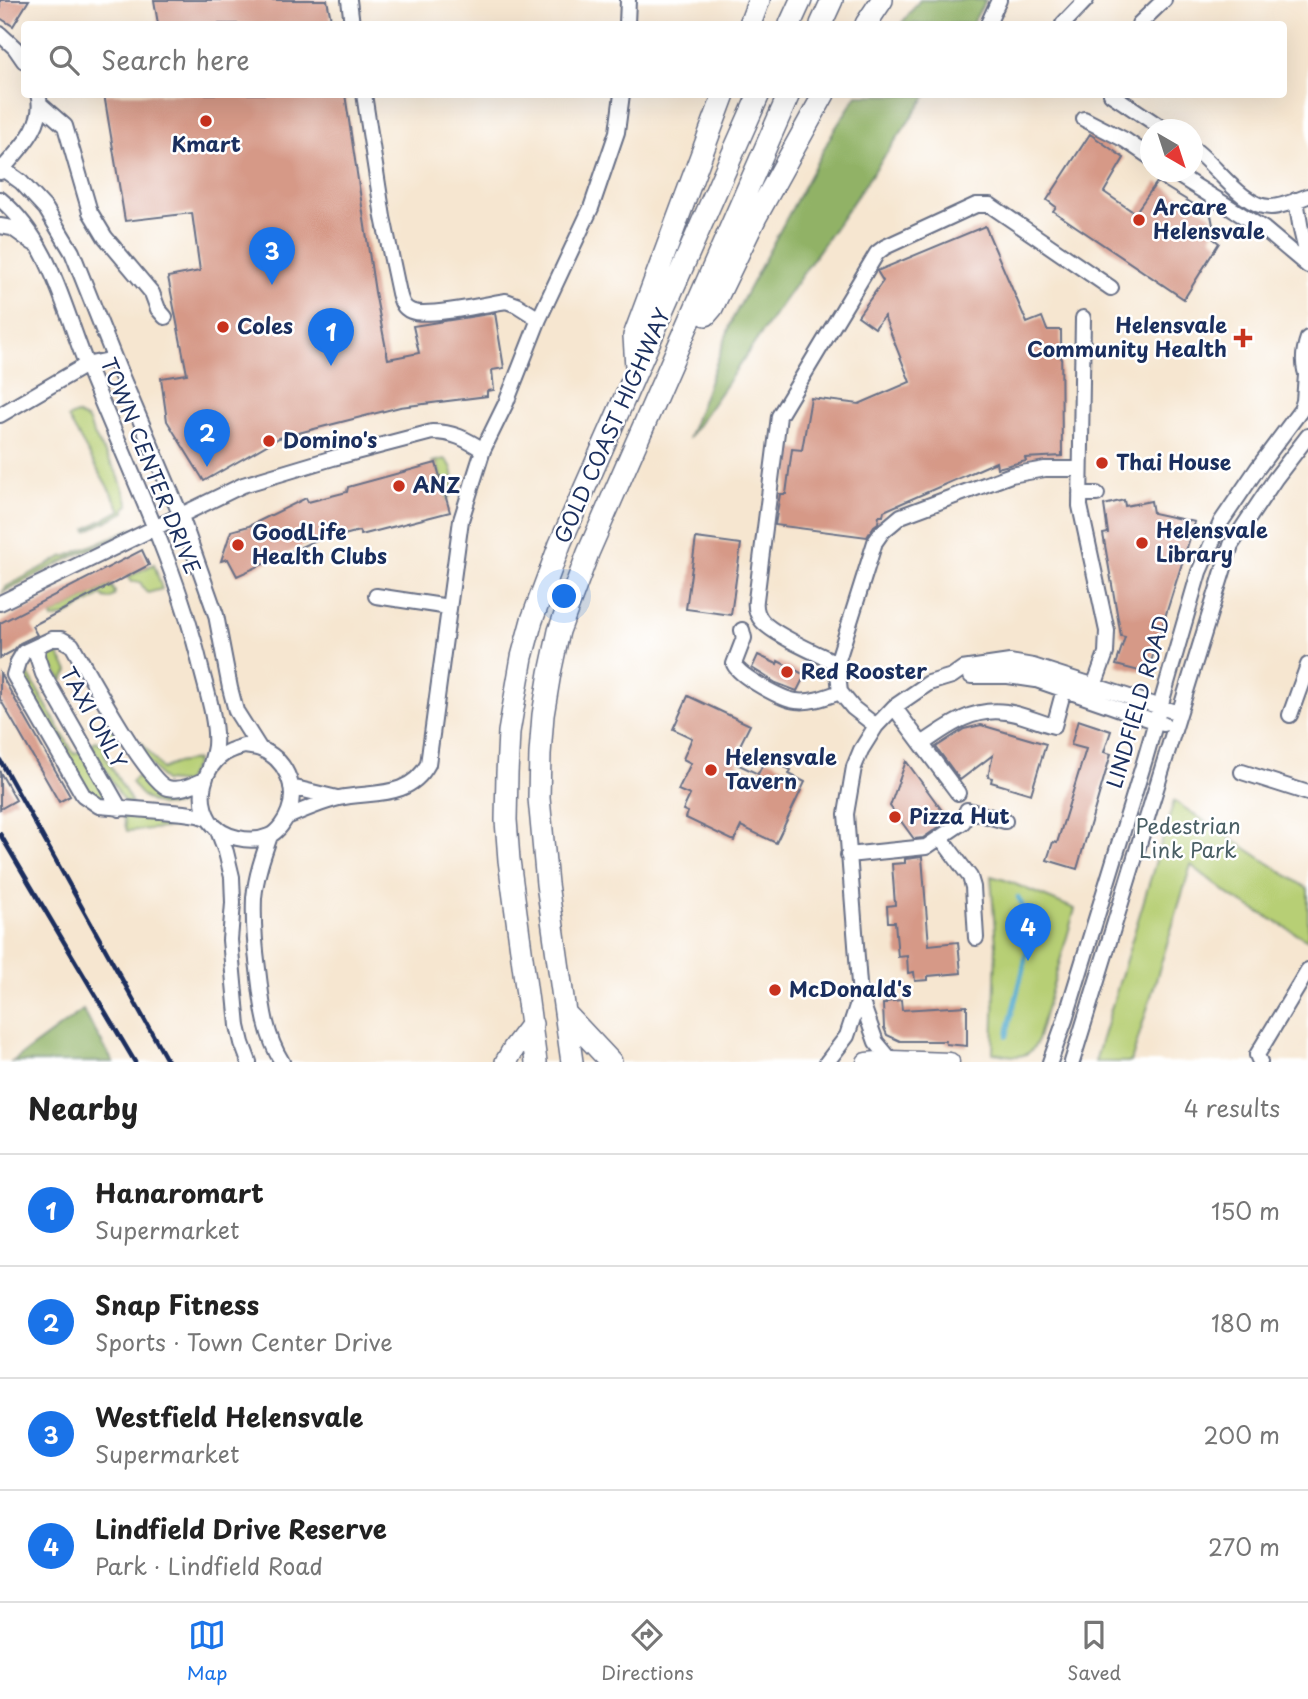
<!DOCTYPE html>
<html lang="en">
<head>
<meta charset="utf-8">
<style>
  :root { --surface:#fff; --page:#f2f2f2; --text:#222; --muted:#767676; --line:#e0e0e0; --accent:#1a73e8 }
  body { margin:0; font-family:"Playpen Sans",sans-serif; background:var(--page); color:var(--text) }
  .compass { position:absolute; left:1140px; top:119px; width:63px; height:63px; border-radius:50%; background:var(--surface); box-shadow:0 7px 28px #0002; rotate:141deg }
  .you { position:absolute; left:565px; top:597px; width:24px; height:24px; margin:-18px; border:5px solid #fff; border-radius:50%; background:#1a73e8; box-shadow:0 0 0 10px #1a73e833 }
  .badge { display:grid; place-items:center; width:46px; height:46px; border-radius:50%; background:var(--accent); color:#fff; font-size:23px; font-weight:700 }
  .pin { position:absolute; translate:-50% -58px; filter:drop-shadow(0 2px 4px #0008) }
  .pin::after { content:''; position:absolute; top:37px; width:24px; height:21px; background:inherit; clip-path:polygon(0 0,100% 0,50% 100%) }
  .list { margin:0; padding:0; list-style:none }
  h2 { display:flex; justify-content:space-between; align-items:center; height:91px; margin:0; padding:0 28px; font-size:30px }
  h2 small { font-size:23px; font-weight:400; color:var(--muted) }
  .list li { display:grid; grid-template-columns:46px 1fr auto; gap:21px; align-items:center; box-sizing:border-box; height:112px; padding:0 28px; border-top:2px solid var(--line) }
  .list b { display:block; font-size:26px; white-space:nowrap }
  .list p { margin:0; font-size:23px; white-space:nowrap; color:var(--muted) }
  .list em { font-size:23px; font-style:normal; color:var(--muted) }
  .icon { flex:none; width:38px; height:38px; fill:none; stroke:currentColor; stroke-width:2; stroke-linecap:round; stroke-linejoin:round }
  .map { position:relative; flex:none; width:1308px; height:1062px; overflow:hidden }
  .search { position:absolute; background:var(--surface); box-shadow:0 7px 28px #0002; left:21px; right:21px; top:21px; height:77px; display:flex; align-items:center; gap:18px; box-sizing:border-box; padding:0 24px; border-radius:7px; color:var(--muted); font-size:26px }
  .sheet { height:539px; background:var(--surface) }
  nav { display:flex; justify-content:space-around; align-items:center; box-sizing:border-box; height:98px; border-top:2px solid var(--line); background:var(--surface); font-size:19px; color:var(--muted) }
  nav a { display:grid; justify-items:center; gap:4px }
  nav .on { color:var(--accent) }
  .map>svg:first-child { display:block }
  .green { fill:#b7cf74; stroke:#697f69; stroke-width:2 }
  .forest { fill:#91b266; stroke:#567062; stroke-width:2 }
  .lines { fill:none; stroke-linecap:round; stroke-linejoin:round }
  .stream { stroke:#52aacf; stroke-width:4.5 }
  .building { fill:#d69987 }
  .minor-casing { stroke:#686f86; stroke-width:18 }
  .major-casing { stroke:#686f86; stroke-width:21 }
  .highway-casing { stroke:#686f86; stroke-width:24 }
  .minor { stroke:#fff; stroke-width:14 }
  .major { stroke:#fff; stroke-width:18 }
  .highway { stroke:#fff; stroke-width:21 }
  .rail { stroke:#1b2f5e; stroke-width:4.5 }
  .poi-dot { fill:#c8321e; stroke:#fff; stroke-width:2.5 }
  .labels { text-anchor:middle; stroke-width:5; stroke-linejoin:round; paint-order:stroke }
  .poi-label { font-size:21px; font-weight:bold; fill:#1b2f5e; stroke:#fff; text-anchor:start }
  .street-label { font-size:21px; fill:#1b2f5e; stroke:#fff }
  .park-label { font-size:21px; fill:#4a5f65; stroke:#fff }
</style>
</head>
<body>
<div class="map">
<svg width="1308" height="1062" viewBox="0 0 1308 1062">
  <rect width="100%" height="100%" fill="#fff"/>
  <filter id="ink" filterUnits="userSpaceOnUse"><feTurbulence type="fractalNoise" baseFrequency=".0143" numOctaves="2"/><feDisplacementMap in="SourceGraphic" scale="14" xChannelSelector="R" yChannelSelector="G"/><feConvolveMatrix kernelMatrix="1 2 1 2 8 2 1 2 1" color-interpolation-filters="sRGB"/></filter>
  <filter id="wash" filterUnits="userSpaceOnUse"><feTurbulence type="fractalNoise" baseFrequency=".00686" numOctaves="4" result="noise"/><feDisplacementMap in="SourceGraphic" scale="28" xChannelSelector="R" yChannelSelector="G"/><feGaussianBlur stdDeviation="1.57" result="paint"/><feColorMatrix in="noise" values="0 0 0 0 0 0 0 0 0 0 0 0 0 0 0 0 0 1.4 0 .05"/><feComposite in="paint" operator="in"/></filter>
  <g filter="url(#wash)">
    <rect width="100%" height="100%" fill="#f6e6d0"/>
    <path class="green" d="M76 414 88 420 94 435 118 475 129 505 125 508V512L87 531 86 529 121 510 68 418Z
      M445 459C457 468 455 489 447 501L437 463 433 464 432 462Z
      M133 528 134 530 70 558 3 592 6 587 64 556H67Z
      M154 564 162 589 148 593 146 592 140 582H132L128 577Z
      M111 585 115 592 114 596 109 599 104 598 102 595 65 616 52 619V615Z
      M56 650 68 671 62 681 53 667H47L44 662C45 653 47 651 56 650Z
      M26 670 74 754 81 751 111 801 106 804 88 791 22 676V672Z
      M108 729H113L116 734C108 740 102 745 105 756L132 803 125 802 121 797 91 744 96 741 100 744Z
      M139 742 142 743 162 769 176 763 196 760V763L185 783 164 781 135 744Z
      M136 777H139C144 784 148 791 155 795 163 798 171 797 178 801V805C156 809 142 799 131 782Z
      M1174 801 1308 889V940L1232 897 1191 865 1131 1062H1095Z
      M123 816H146L192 823 176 827 127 831Z
      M991 876 1005 880 1075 909 1036 1044C1026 1062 1011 1055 993 1053L996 945Z"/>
    <path class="forest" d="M920 0H986L972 24H901Z
      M857 95H927L688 439 733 318 833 132Z
      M83 1010 113 1062H12Z"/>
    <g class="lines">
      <path class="stream" d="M1007 1036C1013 1002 1029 961 1028 928 1028 916 1024 907 1018 897"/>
    </g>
    <g id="blocks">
      <path class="building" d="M0 0H29L13 26 0 18Z
        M154 0H327L332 24H158Z
        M104 94H345L375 292 388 359 419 353 413 326 495 313 504 368 492 370 494 390 487 391V396L400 407 279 438 204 481 167 421 161 378 187 374 168 277 200 271 192 213 125 221Z
        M1090 134 1124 158 1104 192 1135 213 1157 182 1211 215 1214 230 1211 237 1219 243 1184 299 1053 211 1056 207 1047 200Z
        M985 226 1027 323 1042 317 1047 330H1061L1062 456 1025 458 1026 461 997 468 996 462 884 511 883 516H879L878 523 874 526 867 537 775 525 780 494H786L792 449 802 450 811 398 859 404 910 382 884 316 875 328 858 316 883 281 877 271Z
        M436 463 450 512 361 535 359 531 344 535 342 531 325 536 237 576 228 559 221 561 231 531 249 526 306 498 308 502 347 492 348 487Z
        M1124 500 1125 506 1151 501 1153 513 1195 522 1149 668H1144L1139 671 1116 665 1125 637 1121 636 1103 534 1108 533 1104 505Z
        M696 538 741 544 731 615 686 609Z
        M142 550 149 565 32 626 37 635 20 643 13 651 0 658V623Z
        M758 655 777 664 778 661 805 675 797 691 776 683 752 668Z
        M0 673 70 796 59 802 0 699Z
        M688 696 750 725 738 749 743 751 737 764 758 774 766 758 791 770 789 774 805 782 776 843 741 826 734 841 686 818 688 812 683 810 690 795 678 790 691 763 683 759 692 738 673 729Z
        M1078 720 1111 731 1104 752 1111 754 1077 869 1047 860 1053 842 1057 843 1086 749 1071 745Z
        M981 725 1046 744 1031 794 991 782 992 778 988 777 993 755 960 780 936 747 964 729Z
        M906 761 949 820 923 838 914 839 890 806Z
        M0 772 16 800 0 809Z
        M922 857 929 945 958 942 961 973 928 976V980L915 981 914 972 908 973 907 956 898 957 895 922H888L887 906 895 905 892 864 905 863V859Z
        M901 1000 902 1010 967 1006V1046L946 1044 945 1041H900L887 1035 884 1028 883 1004H886V1002Z"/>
    </g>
  </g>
  <g filter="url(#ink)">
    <use href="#blocks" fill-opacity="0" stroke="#686f86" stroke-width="2"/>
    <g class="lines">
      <defs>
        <path id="minor" d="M349 0 352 24
          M627 24 628 0
          M988 24 999 0
          M1063 24 1086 0
          M1139 24 1164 0
          M0 34 15 48 24 61
          M364 94 383 217 399 293C401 301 403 308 411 311 426 318 487 304 506 301L517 305 539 319
          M1111 94 1165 130
          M41 105 65 126 90 212 105 237 152 293 158 309 165 317
          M1084 119 1125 140 1150 157
          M1192 148C1214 162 1242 208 1271 207 1281 207 1298 200 1308 196
          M0 167 21 182 46 209 72 252 119 370 181 516 216 615 230 688 236 711 260 749
          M0 172C18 150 47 125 38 94
          M1173 172 1264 229 1308 266
          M0 199C51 242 63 307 87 366 127 466 176 563 201 668 207 692 217 722 215 746 214 753 212 760 210 767
          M1296 200 1301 230 1308 260
          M0 226 12 228 33 243
          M1083 318 1080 506 1107 631 1106 653 1094 686
          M1308 338C1303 352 1302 366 1308 379
          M0 415 86 365 114 359
          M1080 494H1097
          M376 596 449 607
          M0 603 243 485 333 458 432 432C453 432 466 439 483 450
          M742 630 744 638 734 664C739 676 783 700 796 701 811 703 826 697 840 692
          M38 646 37 656 43 674 120 809
          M837 663C818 654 774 635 762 621 757 615 755 607 756 600L779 416 877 253 885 247 976 205H990L1111 288
          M971 676H1008L1036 680 1163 724
          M894 707 958 793
          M1290 715 1308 665
          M876 726 853 708 840 692 837 663 875 542 882 532 901 516 1011 475 1045 469H1080
          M922 744C948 726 973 707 1006 712 1022 714 1038 722 1054 726L1066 682
          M244 746C249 747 255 747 260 749 285 758 298 787 289 811 286 820 278 832 269 836 251 844 222 838 210 821 196 799 203 768 224 754 230 750 238 748 244 746Z
          M1242 772 1308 793
          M204 780C193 785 180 791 168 788 148 783 86 669 72 645L61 639H52L24 652 18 662 14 675 83 795 99 806 184 813 198 815 209 819
          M291 787 337 798
          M287 817C304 810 322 802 339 798 373 791 409 799 428 764L461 520 483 450 506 403 539 319 591 208 617 132 622 94
          M217 828 226 852 232 877 233 903 230 940 238 1026 242 1043 249 1062
          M270 836C263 856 256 876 254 898 253 922 255 946 258 969 262 1002 264 1033 282 1062
          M941 838 970 877 973 887 976 938
          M848 855 926 847 963 822 967 810 1005 821
          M891 1060 876 1042 860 997 846 814 854 767 861 750 876 726 894 707 929 683 952 676 962 669 1010 662 1033 666 1179 713
          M827 1062 847 1036 860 997
          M1050 1062 1065 1020 1145 759 1199 572 1221 522 1257 469 1301 410 1304 401 1306 375
          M1072 1062 1231 545 1275 479 1308 436
          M1260 1062 1257 1055 1308 970"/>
        <path id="major" d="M866 1062 891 1060 950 1062"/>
        <path id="highway" d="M750 24 759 0
          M790 24 801 0
          M821 24 832 0
          M866 24 882 0
          M706 315 712 308 756 217 824 94
          M636 367 634 336 724 94
          M566 1014 611 1062
          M506 1062 514 1048 532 1024
          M536 1062 509 860 506 820 507 774 509 732 522 657 532 620 560 544 759 94
          M572 1062 547 884 539 798 540 754 543 715 550 673 559 631 588 553 789 94"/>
      </defs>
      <use href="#minor" class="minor-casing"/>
      <use href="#major" class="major-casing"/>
      <use href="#highway" class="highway-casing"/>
      <use href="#minor" class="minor"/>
      <use href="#major" class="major"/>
      <use href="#highway" class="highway"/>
      <path class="rail" d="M0 760 168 1062
        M0 834 135 1062"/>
    </g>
  </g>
  <g class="poi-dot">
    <circle cx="206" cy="121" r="7"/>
    <circle cx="1139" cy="220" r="7"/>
    <circle cx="223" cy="327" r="7"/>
    <path d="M1239.5 327.5h7v7h7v7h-7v7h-7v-7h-7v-7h7z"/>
    <circle cx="269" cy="441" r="7"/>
    <circle cx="1102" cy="463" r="7"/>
    <circle cx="399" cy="486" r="7"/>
    <circle cx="1142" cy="543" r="7"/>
    <circle cx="238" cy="545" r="7"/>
    <circle cx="787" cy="672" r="7"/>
    <circle cx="711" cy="770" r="7"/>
    <circle cx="895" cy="817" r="7"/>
    <circle cx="775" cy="990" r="7"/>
  </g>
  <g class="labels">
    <g class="poi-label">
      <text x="206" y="152" text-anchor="middle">Kmart</text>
      <text x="1153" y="215">Arcare<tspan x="1153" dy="24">Helensvale</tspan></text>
      <text x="1227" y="333" text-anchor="end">Helensvale<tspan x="1227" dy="24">Community Health</tspan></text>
      <text x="237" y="334">Coles</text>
      <text x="283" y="448">Domino's</text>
      <text x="1116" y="470">Thai House</text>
      <text x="413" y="493">ANZ</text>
      <text x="1156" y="538">Helensvale<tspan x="1156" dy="24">Library</tspan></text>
      <text x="252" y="540">GoodLife<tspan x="252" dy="24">Health Clubs</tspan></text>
      <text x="801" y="679">Red Rooster</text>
      <text x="725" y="765">Helensvale<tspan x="725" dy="24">Tavern</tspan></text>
      <text x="909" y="824">Pizza Hut</text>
      <text x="789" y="997">McDonald's</text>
    </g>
    <g class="street-label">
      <text transform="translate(613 426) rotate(-66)" y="7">GOLD COAST HIGHWAY</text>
      <text transform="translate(150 466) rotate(68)" y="7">TOWN CENTER DRIVE</text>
      <text transform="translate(1139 702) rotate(-74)" y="7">LINDFIELD ROAD</text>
      <text transform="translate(93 718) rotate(61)" y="7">TAXI ONLY</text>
    </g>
    <g class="park-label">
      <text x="1188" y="834">Pedestrian<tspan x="1188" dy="24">Link Park</tspan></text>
    </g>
  </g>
</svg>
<svg class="compass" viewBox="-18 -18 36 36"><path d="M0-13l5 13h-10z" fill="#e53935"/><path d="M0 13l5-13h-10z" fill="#767676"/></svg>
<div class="you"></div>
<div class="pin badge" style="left:331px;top:366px">1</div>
<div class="pin badge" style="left:207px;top:467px">2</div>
<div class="pin badge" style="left:272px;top:285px">3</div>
<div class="pin badge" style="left:1028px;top:961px">4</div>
<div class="search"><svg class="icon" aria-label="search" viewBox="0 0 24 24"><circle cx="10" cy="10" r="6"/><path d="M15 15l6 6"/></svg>Search here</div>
</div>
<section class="sheet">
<h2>Nearby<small>4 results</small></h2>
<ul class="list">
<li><span class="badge">1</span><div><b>Hanaromart</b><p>Supermarket</p></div><em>150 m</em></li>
<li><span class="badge">2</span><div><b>Snap Fitness</b><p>Sports · Town Center Drive</p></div><em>180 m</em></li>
<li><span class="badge">3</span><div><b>Westfield Helensvale</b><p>Supermarket</p></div><em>200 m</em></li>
<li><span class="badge">4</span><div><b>Lindfield Drive Reserve</b><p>Park · Lindfield Road</p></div><em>270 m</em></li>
</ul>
</section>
<nav>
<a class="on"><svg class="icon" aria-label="map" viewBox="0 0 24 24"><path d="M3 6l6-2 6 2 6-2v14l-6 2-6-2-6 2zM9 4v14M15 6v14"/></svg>Map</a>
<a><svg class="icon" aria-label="directions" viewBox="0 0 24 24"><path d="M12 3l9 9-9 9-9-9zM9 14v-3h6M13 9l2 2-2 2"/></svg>Directions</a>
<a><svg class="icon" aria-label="saved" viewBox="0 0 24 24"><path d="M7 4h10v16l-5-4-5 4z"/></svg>Saved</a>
</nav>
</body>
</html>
